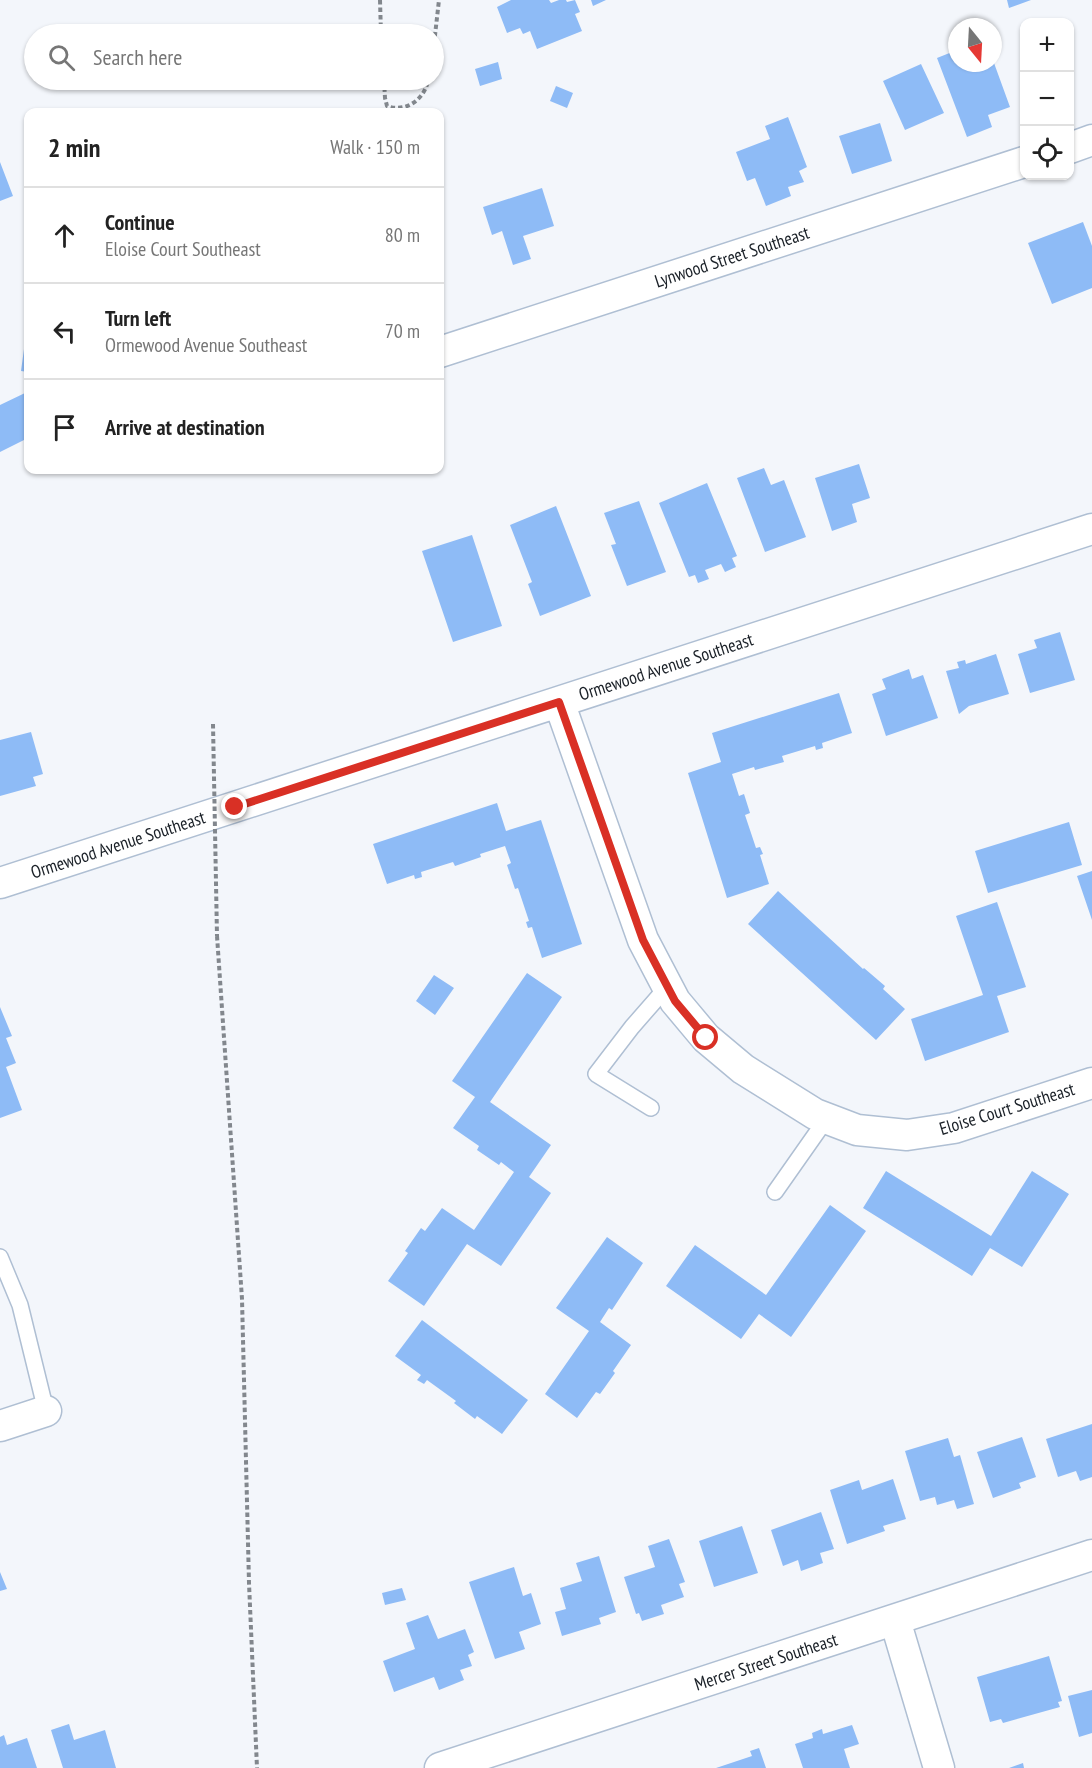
<!DOCTYPE html>
<html lang="en">
<head>
<meta charset="utf-8">
<style>
  :root { --surface:#fff; --page:#f6f6f6; --text:#222; --muted:#767676; --line:#e0e0e0 }
  body { margin:0; font-family:"PT Sans Narrow",sans-serif; background:var(--page); color:var(--text) }
  .controls { position:absolute; right:18px; top:18px; display:grid; overflow:hidden; border-radius:12px; box-shadow:0 2px 4px #0004 }
  .controls button { width:54px; height:54px; display:grid; place-items:center; padding:0; border:0; border-bottom:2px solid var(--line); background:var(--surface); color:var(--text); font:30px sans-serif }
  .compass { position:absolute; left:948px; top:18px; width:54px; height:54px; border-radius:50%; background:var(--surface); box-shadow:0 2px 4px #0004; rotate:162deg }
  .stop { position:absolute; width:18px; height:18px; margin:-14px; border:4px solid #d93025; border-radius:50%; background:#fff }
  .stop.end { background:#d93025; border-color:#fff; box-shadow:0 2px 6px #0008 }
  .list { margin:0; padding:0; list-style:none }
  h2 { display:flex; justify-content:space-between; align-items:center; height:78px; margin:0; padding:0 24px; font-size:26px }
  h2 small { font-size:20px; font-weight:400; color:var(--muted) }
  .list li { display:grid; grid-template-columns:39px 1fr auto; gap:18px; align-items:center; box-sizing:border-box; height:96px; padding:0 24px; border-top:2px solid var(--line) }
  .list b { display:block; font-size:22px; white-space:nowrap }
  .list p { margin:0; font-size:20px; white-space:nowrap; color:var(--muted) }
  .list em { font-size:20px; font-style:normal; color:var(--muted) }
  .icon { flex:none; width:33px; height:33px; fill:none; stroke:currentColor; stroke-width:2; stroke-linecap:round; stroke-linejoin:round }
  .map { position:relative; flex:none; width:1092px; height:1768px; overflow:hidden }
  .search { position:absolute; background:var(--surface); box-shadow:0 2px 4px #0004; left:24px; top:24px; width:420px; height:66px; display:flex; align-items:center; gap:15px; box-sizing:border-box; padding:0 21px; border-radius:33px; color:var(--muted); font-size:22px }
  .panel { position:absolute; background:var(--surface); box-shadow:0 2px 4px #0004; left:24px; top:108px; width:420px; height:366px; border-radius:12px }
  .map>svg:first-child { display:block }
  .building { fill:#8ebbf6 }
  .lines { fill:none; stroke-linecap:round; stroke-linejoin:round }
  .lane-casing { stroke:#afbfd3; stroke-width:18 }
  .street-casing { stroke:#afbfd3; stroke-width:33 }
  .path { stroke:#82878d; stroke-width:4; stroke-dasharray:4.5 3; stroke-linecap:butt }
  .lane { stroke:#fff; stroke-width:15 }
  .street { stroke:#fff; stroke-width:30 }
  .path-bridge { stroke:#82878d; stroke-width:4; stroke-dasharray:4.5 3; stroke-linecap:butt }
  .route { stroke:#d93025; stroke-width:8 }
  .labels { text-anchor:middle; stroke-width:5; stroke-linejoin:round; paint-order:stroke }
  .street-label { font-size:18px; fill:#1a2027; stroke:#fff }
</style>
</head>
<body>
<div class="map">
<svg width="1092" height="1768" viewBox="0 0 1092 1768">
  <rect width="100%" height="100%" fill="#f3f6fb"/>
  <path class="building" d="M511 0H549L551 3 559 0H566L567 2 575 0 580 12 575 14 582 31 537 49 530 31 523 34 520 28 507 33 497 7Z
    M591 0H606L593 6Z
    M1007 0H1031L1009 8Z
    M957 50V63H994L1010 107 988 115 992 127 967 137 937 58Z
    M498 62 502 79 480 86 475 69Z
    M921 64 944 113 905 130 883 81Z
    M556 86 573 93 567 108 550 101Z
    M788 117 807 167 799 171 804 182 788 187 791 196 766 206 755 178 747 181 736 152 770 139 765 126Z
    M880 123 892 161 852 174 839 136Z
    M0 162 13 196 0 201Z
    M542 188 554 226 523 236 531 259 513 265 502 231 492 235 483 207Z
    M1083 222 1092 246V288L1052 304 1028 243Z
    M27 327H28V372L21 371Z
    M25 393 28 400V438L0 452V405Z
    M859 464 870 498 852 504 857 522 832 531 815 478Z
    M764 468 771 485 784 480 806 537 765 552 737 478Z
    M707 483 737 556 732 558 736 567 725 572 721 564 705 570 709 579 698 583 695 575 689 577 659 503Z
    M639 501 666 572 627 586 611 545 616 544 604 513Z
    M556 506 591 596 540 616 528 584 532 582 510 525Z
    M472 535 502 626 453 642 422 551Z
    M1060 632 1075 680 1030 693 1018 654 1037 648 1034 640Z
    M996 654 1009 694 969 706 959 714 946 671 959 668 957 662 965 660 966 664Z
    M909 669 912 679 923 675 938 718 886 736 872 694 886 689 882 679Z
    M839 693 852 733 822 743 823 748 816 750 815 746 782 756 784 762 755 770 754 767 732 774 739 796 744 794 750 813 745 815 756 848 760 847 763 854 760 855 769 884 727 898 688 773 721 762 712 733Z
    M31 732 43 774 33 777 36 786 0 796V740Z
    M497 803 506 831 541 820 582 944 542 958 532 927 528 928 526 922 529 921 518 888 515 889 507 865 511 863 505 846 480 854 481 857 455 866 453 862 421 872 422 877 415 879 414 875 387 884 373 844Z
    M1069 822 1082 865 988 893 975 851Z
    M1092 871V920L1077 876Z
    M778 891 863 969 864 968 885 986 883 989 905 1009 876 1040 748 924Z
    M997 902 1026 987 997 996 1009 1032 925 1061 911 1019 983 995 956 916Z
    M527 973 562 997 490 1102 551 1145 529 1177 551 1193 501 1266 467 1244 424 1306 388 1281 408 1253 405 1251 421 1228 425 1231 442 1208 474 1230 514 1172 501 1162 499 1165 477 1150 479 1146 453 1128 475 1097 452 1081Z
    M434 975 454 988 435 1015 416 1001Z
    M0 1007 12 1036 6 1038 16 1063 6 1067 22 1110 0 1118Z
    M886 1171 991 1236 1032 1171 1069 1194 1022 1267 990 1248 972 1276 863 1208Z
    M830 1205 866 1231 791 1337 759 1314 741 1339 666 1286 695 1245 766 1295Z
    M607 1237 643 1263 612 1310 609 1308 600 1322 631 1345 613 1371 615 1373 600 1394 596 1392 577 1418 545 1394 589 1331 556 1308Z
    M422 1320 528 1400 502 1434 477 1416 475 1419 454 1403 456 1401 427 1380 424 1384 417 1380 421 1375 395 1356Z
    M1092 1424V1477L1080 1481 1076 1471 1058 1477 1046 1439Z
    M1022 1437 1036 1477 1019 1483 1021 1488 993 1498 977 1452Z
    M948 1438 954 1457 960 1455 974 1504 957 1509 954 1500 937 1505 935 1497 920 1501 905 1451Z
    M893 1479 906 1519 883 1526 885 1531 847 1544 830 1490 859 1480 862 1490Z
    M821 1512 834 1549 820 1553 823 1563 801 1571 798 1560 783 1566 771 1530Z
    M742 1526 758 1573 714 1587 699 1541Z
    M669 1539 685 1582 679 1584 684 1597 661 1605 664 1614 642 1621 639 1613 636 1614 624 1577 655 1567 648 1546Z
    M599 1556 616 1612 599 1618 601 1624 562 1636 555 1612 566 1609 560 1588 582 1581 576 1563Z
    M514 1567 523 1596 531 1593 541 1624 519 1632 525 1649 495 1659 469 1582Z
    M0 1572 7 1589 0 1591Z
    M402 1588 406 1600 385 1605 382 1593Z
    M428 1615 438 1639 465 1629 474 1652 468 1655 472 1666 460 1670 464 1680 439 1690 434 1677 394 1692 383 1661 415 1649 406 1623Z
    M1049 1656 1062 1701 1058 1702 1060 1707 1003 1723 1001 1719 990 1722 977 1677Z
    M1092 1690V1733L1079 1737 1068 1696Z
    M69 1724 74 1740 105 1730 116 1768H63L51 1730Z
    M852 1725 859 1744 844 1749 850 1768H803L795 1744 813 1738 812 1733 822 1729 823 1734Z
    M4 1735 7 1745 27 1738 37 1768H0V1737Z
    M759 1748 766 1768H716L752 1756 750 1751Z
    M1023 1763 1024 1768H1009Z"/>
  <g class="lines">
    <defs>
      <path id="lane" d="M651 1108 596 1074 632 1027 667 987
        M775 1192 827 1118
        M0 1257 20 1305 46 1411"/>
      <path id="street" d="M1070 148 1092 140
        M440 352 1024 162
        M559 702 643 940 675 1001 706 1038 743 1069 815 1114 857 1130 907 1135 954 1128 1092 1083
        M0 883 1092 529
        M0 1426 46 1411
        M895 1620 939 1768
        M440 1768 1092 1555"/>
    </defs>
    <use href="#lane" class="lane-casing"/>
    <use href="#street" class="street-casing"/>
    <path class="path" d="M380 0 381 34
      M434 44 439 0
      M384 80 385 98 387 106C406 113 425 99 428 80
      M217 936 242 1299 249 1583 257 1768"/>
    <use href="#lane" class="lane"/>
    <use href="#street" class="street"/>
    <path class="path-bridge" d="M213 724 217 936"/>
  </g>
  <g class="lines">
    <path class="route" d="M235 807 559 702 643 940 675 1001 706 1038"/>
  </g>
  <g class="labels">
    <g class="street-label">
      <text transform="translate(732 257) rotate(-18)" y="6">Lynwood Street Southeast</text>
      <text transform="translate(666 667) rotate(-18)" y="6">Ormewood Avenue Southeast</text>
      <text transform="translate(118 845) rotate(-18)" y="6">Ormewood Avenue Southeast</text>
      <text transform="translate(1007 1109) rotate(-17)" y="6">Eloise Court Southeast</text>
      <text transform="translate(766 1662) rotate(-18)" y="6">Mercer Street Southeast</text>
    </g>
  </g>
</svg>
<div class="controls">
<button>+</button>
<button>−</button>
<button><svg class="icon" aria-label="locate" viewBox="0 0 24 24"><circle cx="12" cy="12" r="6"/><path d="M12 2v4M12 18v4M2 12h4M18 12h4"/></svg></button>
</div>
<svg class="compass" viewBox="-18 -18 36 36"><path d="M0-13l5 13h-10z" fill="#e53935"/><path d="M0 13l5-13h-10z" fill="#767676"/></svg>
<div class="stop" style="left:706px;top:1038px"></div>
<div class="stop end" style="left:235px;top:807px"></div>
<div class="search"><svg class="icon" aria-label="search" viewBox="0 0 24 24"><circle cx="10" cy="10" r="6"/><path d="M15 15l6 6"/></svg>Search here</div>
<section class="panel">
<h2>2 min<small>Walk · 150 m</small></h2>
<ul class="list">
<li><svg class="icon" aria-label="ahead" viewBox="0 0 24 24"><path d="M12 20V5M6 11l6-6 6 6"/></svg><div><b>Continue</b><p>Eloise Court Southeast</p></div><em>80 m</em></li>
<li><svg class="icon" aria-label="left" viewBox="0 0 24 24"><path d="M17 20v-9H6M10 6l-5 5 5 5"/></svg><div><b>Turn left</b><p>Ormewood Avenue Southeast</p></div><em>70 m</em></li>
<li><svg class="icon" aria-label="arrive" viewBox="0 0 24 24"><path d="M6 21V4h12l-3 4 3 4H6"/></svg><div><b>Arrive at destination</b></div></li>
</ul>
</section>
</div>
</body>
</html>
